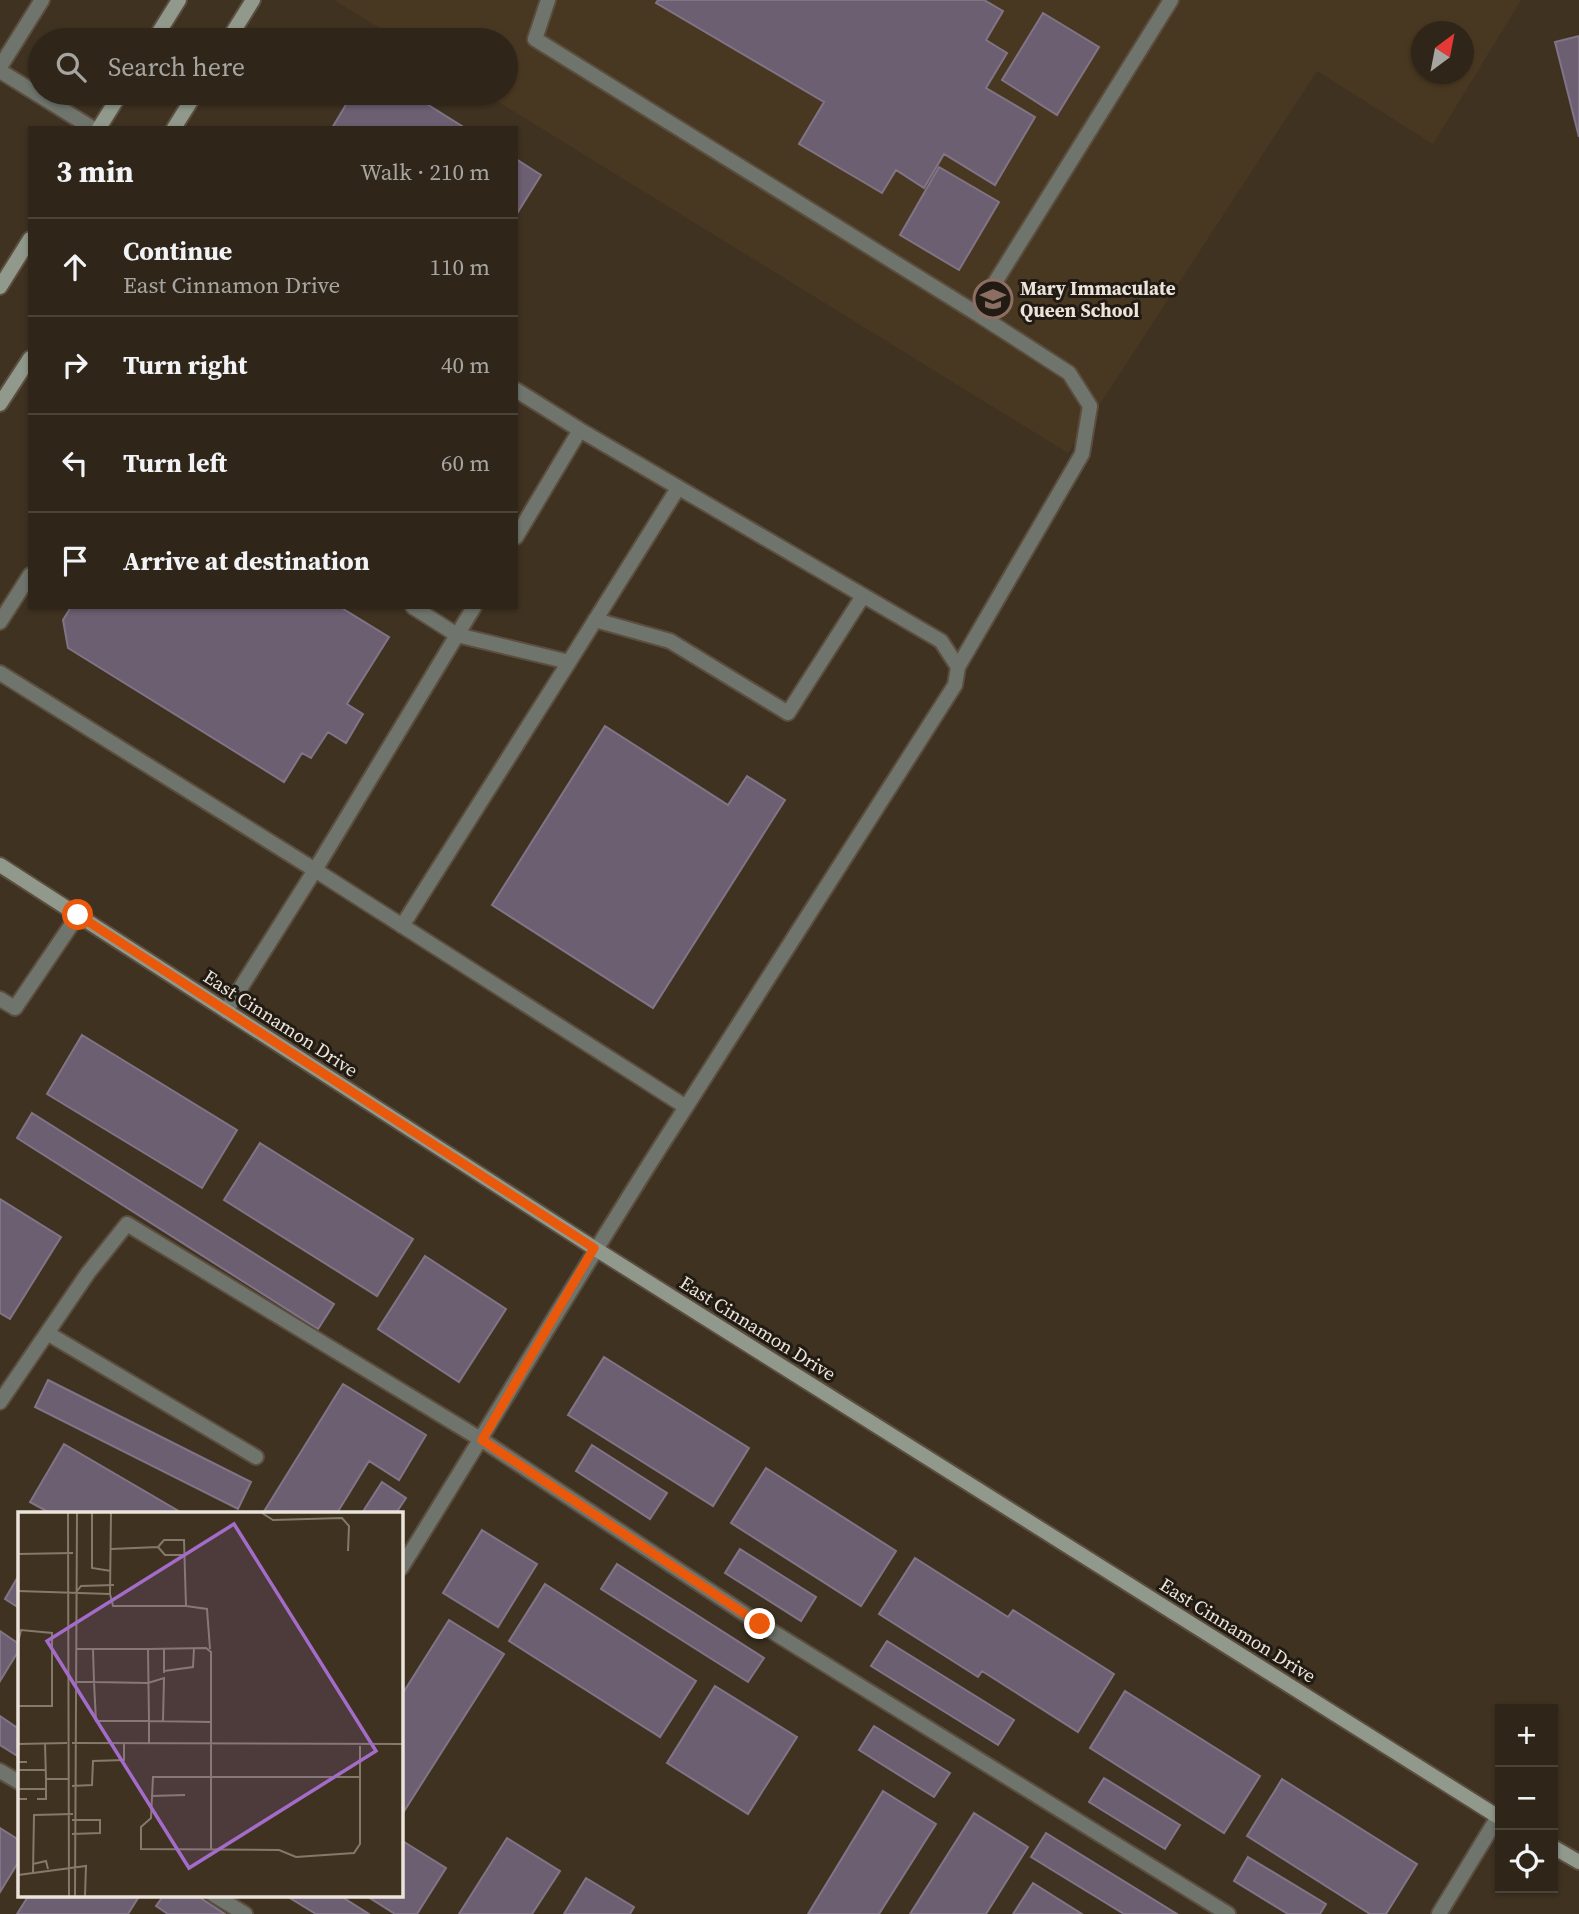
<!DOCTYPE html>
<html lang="en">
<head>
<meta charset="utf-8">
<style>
  :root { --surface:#2f2619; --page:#3b3226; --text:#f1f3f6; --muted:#a7a5a2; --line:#4a4338 }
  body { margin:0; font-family:"Source Serif 4",serif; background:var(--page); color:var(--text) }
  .controls { position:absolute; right:21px; bottom:21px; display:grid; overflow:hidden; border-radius:0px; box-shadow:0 2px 5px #0004 }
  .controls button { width:63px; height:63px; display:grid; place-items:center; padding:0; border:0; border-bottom:2px solid var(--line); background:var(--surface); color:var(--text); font:35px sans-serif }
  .compass { position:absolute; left:1411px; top:21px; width:63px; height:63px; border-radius:50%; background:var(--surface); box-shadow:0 2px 5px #0004; rotate:32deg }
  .stop { position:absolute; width:21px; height:21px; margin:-16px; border:5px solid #ea580c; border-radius:50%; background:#fff }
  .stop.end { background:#ea580c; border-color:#fff; box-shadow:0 2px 7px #0008 }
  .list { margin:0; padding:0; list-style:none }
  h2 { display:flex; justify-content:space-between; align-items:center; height:91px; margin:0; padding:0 28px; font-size:30px }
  h2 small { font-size:23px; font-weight:400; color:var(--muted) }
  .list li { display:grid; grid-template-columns:46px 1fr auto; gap:21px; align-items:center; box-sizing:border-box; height:98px; padding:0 28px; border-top:2px solid var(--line) }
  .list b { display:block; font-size:26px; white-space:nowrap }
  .list p { margin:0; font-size:23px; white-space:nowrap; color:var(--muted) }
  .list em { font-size:23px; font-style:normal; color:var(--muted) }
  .icon { flex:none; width:38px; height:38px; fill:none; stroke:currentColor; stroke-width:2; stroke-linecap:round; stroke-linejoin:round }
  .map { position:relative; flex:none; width:1579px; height:1914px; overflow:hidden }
  .search { position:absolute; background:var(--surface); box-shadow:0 2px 5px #0004; left:28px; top:28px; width:490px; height:77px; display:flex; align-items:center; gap:18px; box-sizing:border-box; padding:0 24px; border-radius:38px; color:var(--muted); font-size:26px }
  .panel { position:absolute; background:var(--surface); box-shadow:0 2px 5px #0004; left:28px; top:126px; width:490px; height:483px; border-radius:0px }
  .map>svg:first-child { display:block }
  .built { fill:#493821; fill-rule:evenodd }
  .building { fill:#6d5f72; stroke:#827487; stroke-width:2 }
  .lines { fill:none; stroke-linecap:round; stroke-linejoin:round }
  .lane-casing { stroke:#5b4e3f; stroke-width:18 }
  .secondary-casing { stroke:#5b4e3f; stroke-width:18 }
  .lane { stroke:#6f756c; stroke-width:14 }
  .secondary { stroke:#90998b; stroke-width:14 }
  .route { stroke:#ea580c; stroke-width:9 }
  .labels { text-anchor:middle; stroke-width:6; stroke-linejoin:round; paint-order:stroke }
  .poi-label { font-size:19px; font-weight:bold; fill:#ece4da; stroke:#211b13; text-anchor:start }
  .street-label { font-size:19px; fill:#ece4da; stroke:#211b13 }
  .inset-road { fill:none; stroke:#84796b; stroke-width:2 }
  .view { fill:#a36cc8; fill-opacity:0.15; stroke:#a36cc8; stroke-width:3.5 }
  .inset-edge { fill:none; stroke:#ece4da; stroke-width:3.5 }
</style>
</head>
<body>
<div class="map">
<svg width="1579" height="1914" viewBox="0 0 1579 1914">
  <rect width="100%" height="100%" fill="#3f3221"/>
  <path class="built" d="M334 0H1521L1433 144 1317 71 1068 453 484 93H506V40H399ZM1422 32H1464V74H1422Z"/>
  <path class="building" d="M658 0H984L1003 11 986 40 1007 53 986 88 1035 117 995 185 944 154 924 188 896 170 882 193 799 144 824 102 656 3Z
    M1043 13 1099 47 1057 115 1002 80Z
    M1579 36V137L1555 42Z
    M353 93H409L465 128H332Z
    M516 159 541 175 516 215Z
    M939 167 999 202 959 270 900 235Z
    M71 607H340L389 637 347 704 363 714 346 743 328 732 311 758 302 753 284 782 68 648 63 620Z
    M605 726 728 805 747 776 785 800 653 1008 492 905Z
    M82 1035 237 1130 202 1188 47 1094Z
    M32 1113 334 1304 318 1329 17 1138Z
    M260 1143 413 1239 377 1296 224 1200Z
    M0 1199 61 1237 10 1319 0 1313Z
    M425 1256 506 1309 459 1382 378 1329Z
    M604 1357 749 1448 713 1506 568 1415Z
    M48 1380 251 1482 238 1509 35 1407Z
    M343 1384 426 1435 399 1480 369 1461 337 1513H263Z
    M64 1444 182 1513H50L30 1502Z
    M592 1445 667 1493 650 1519 576 1471Z
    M766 1468 896 1551 861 1606 731 1523Z
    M382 1482 406 1498 396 1513H362Z
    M482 1530 537 1564 498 1627 443 1593Z
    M740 1549 816 1597 801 1621 725 1573Z
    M915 1558 1008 1617 1013 1610 1114 1674 1078 1732 982 1671 978 1677 879 1614Z
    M617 1564 764 1658 748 1682 601 1589Z
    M19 1575V1608L5 1599Z
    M545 1584 696 1681 660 1737 509 1641Z
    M449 1620 504 1654 401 1816V1696Z
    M0 1631 19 1644V1650L0 1681Z
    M887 1641 1014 1720 998 1745 871 1666Z
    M715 1686 797 1737 748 1814 667 1763Z
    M1125 1691 1260 1776 1224 1833 1090 1748Z
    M0 1716 19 1729V1757L0 1745Z
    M874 1726 950 1773 934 1797 859 1750Z
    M1104 1778 1180 1825 1165 1849 1089 1802Z
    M1282 1779 1417 1864 1386 1914H1370L1247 1836Z
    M883 1791 936 1824 879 1914H808Z
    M974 1813 1028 1847 986 1914H910Z
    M0 1828 19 1840V1861L0 1892Z
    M1046 1833 1177 1914H1124L1031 1857Z
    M507 1838 560 1871 532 1914H459Z
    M401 1840 446 1868 417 1914H395L365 1895H401Z
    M1248 1857 1326 1904 1320 1914H1288L1234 1881Z
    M586 1878 634 1907 630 1914H564Z
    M1033 1883 1082 1914H1013Z
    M29 1895H140L128 1914H17Z
    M164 1895H196L225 1914H168L156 1906Z
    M285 1895H339L369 1914H316Z"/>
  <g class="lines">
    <defs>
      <path id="lane" d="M548 0 535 39 976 313 1171 0
        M0 67 42 0
        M0 71 92 128
        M516 390 580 430
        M516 537 580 430 941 641 958 667 955 685 686 1107
        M595 620 670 641 788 713 863 596
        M0 622 30 575
        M569 662 678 488
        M958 667 1082 454 1090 406 1069 373 976 313
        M0 673 315 870 474 607
        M402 926 569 662 457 635 413 607
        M0 999 15 1008 78 915
        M226 1011 315 870 686 1107C587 1259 497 1415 401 1568
        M47 1333 256 1457
        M0 1402 88 1273 127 1224 482 1440 760 1624 1228 1914
        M0 1771 19 1782
        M214 1895 245 1914
        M1439 1914 1498 1817"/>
      <path id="secondary" d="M154 40 179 0
        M228 40 253 0
        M99 128 121 93
        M174 128 196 93
        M0 287 30 239
        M0 404 30 358
        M0 865 594 1248 1500 1818
        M1553 1847 1579 1862"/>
    </defs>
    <use href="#lane" class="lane-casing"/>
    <use href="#secondary" class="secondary-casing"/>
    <use href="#lane" class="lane"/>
    <use href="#secondary" class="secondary"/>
  </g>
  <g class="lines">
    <path class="route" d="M78 915 594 1248 482 1440 760 1624"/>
  </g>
  <defs>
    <symbol id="school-ring" viewBox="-11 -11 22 22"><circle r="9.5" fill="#211b13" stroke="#8d6e63" stroke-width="1.5"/><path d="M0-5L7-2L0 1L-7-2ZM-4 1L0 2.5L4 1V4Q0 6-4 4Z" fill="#8d6e63"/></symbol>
  </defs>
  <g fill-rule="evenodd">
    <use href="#school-ring" x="971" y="277" width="44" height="44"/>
  </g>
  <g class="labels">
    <g class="poi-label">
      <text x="1020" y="295">Mary Immaculate<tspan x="1020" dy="22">Queen School</tspan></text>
    </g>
    <g class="street-label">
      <text transform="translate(281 1023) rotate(33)" y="7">East Cinnamon Drive</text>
      <text transform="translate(758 1328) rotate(32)" y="7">East Cinnamon Drive</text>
      <text transform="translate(1238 1630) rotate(32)" y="7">East Cinnamon Drive</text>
    </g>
  </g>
  <g transform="translate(18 1512)">
    <rect width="385" height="385" fill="#3f3221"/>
    <path class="inset-road" d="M50 1 51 384M74 1V56L93 59M93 1 92 82 95 94H168L166 28H146L140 35 93 37M244 1 255 8 324 6 331 14 330 39M140 35 147 43H168M0 42 55 41M0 79 92 82M59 79 63 74 96 73M168 94 189 97 192 137M0 131 3 118 34 121V194H0M59 137H130M75 137 76 170 130 171 146 166 145 209M146 137V161M146 159 175 155 176 136M59 170H76L78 209H131L130 137 188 136 193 140V210M0 220V250H9M27 231 28 267H50M54 231 385 232M0 232 49 231M131 232V209L193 210V338M342 234V332L336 341 278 345 261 338 123 337V315L133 306 135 265H342M0 250V287H9M0 258H28M54 274 74 273 75 249 106 248V232M0 277H28M133 284 167 283M19 287H28V267M54 308H82V321L54 322M15 352 28 349 30 357M15 360 16 303 55 302M0 363 68 354 67 384M57 384 59 1"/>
    <path class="view" d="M216 12 358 239 171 356 29 129Z"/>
    <rect width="385" height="385" class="inset-edge"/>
  </g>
</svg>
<div class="controls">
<button>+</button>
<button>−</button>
<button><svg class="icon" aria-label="locate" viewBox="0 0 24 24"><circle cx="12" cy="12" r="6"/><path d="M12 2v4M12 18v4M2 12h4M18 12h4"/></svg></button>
</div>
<svg class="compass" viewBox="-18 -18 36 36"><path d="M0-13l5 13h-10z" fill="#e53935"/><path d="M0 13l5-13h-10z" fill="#a7a5a2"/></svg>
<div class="stop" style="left:78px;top:915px"></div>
<div class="stop end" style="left:760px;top:1624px"></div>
<div class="search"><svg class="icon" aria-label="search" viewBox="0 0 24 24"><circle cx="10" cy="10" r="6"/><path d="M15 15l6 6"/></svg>Search here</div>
<section class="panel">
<h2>3 min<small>Walk · 210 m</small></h2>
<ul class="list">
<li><svg class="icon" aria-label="ahead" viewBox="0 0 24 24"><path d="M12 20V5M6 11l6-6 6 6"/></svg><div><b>Continue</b><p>East Cinnamon Drive</p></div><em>110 m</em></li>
<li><svg class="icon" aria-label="right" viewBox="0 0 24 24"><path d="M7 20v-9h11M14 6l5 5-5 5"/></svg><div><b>Turn right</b></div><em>40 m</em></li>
<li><svg class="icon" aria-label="left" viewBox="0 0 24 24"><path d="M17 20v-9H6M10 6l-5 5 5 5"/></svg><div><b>Turn left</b></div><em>60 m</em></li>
<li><svg class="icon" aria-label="arrive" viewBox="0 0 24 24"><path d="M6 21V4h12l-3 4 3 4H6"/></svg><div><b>Arrive at destination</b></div></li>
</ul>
</section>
</div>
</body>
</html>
